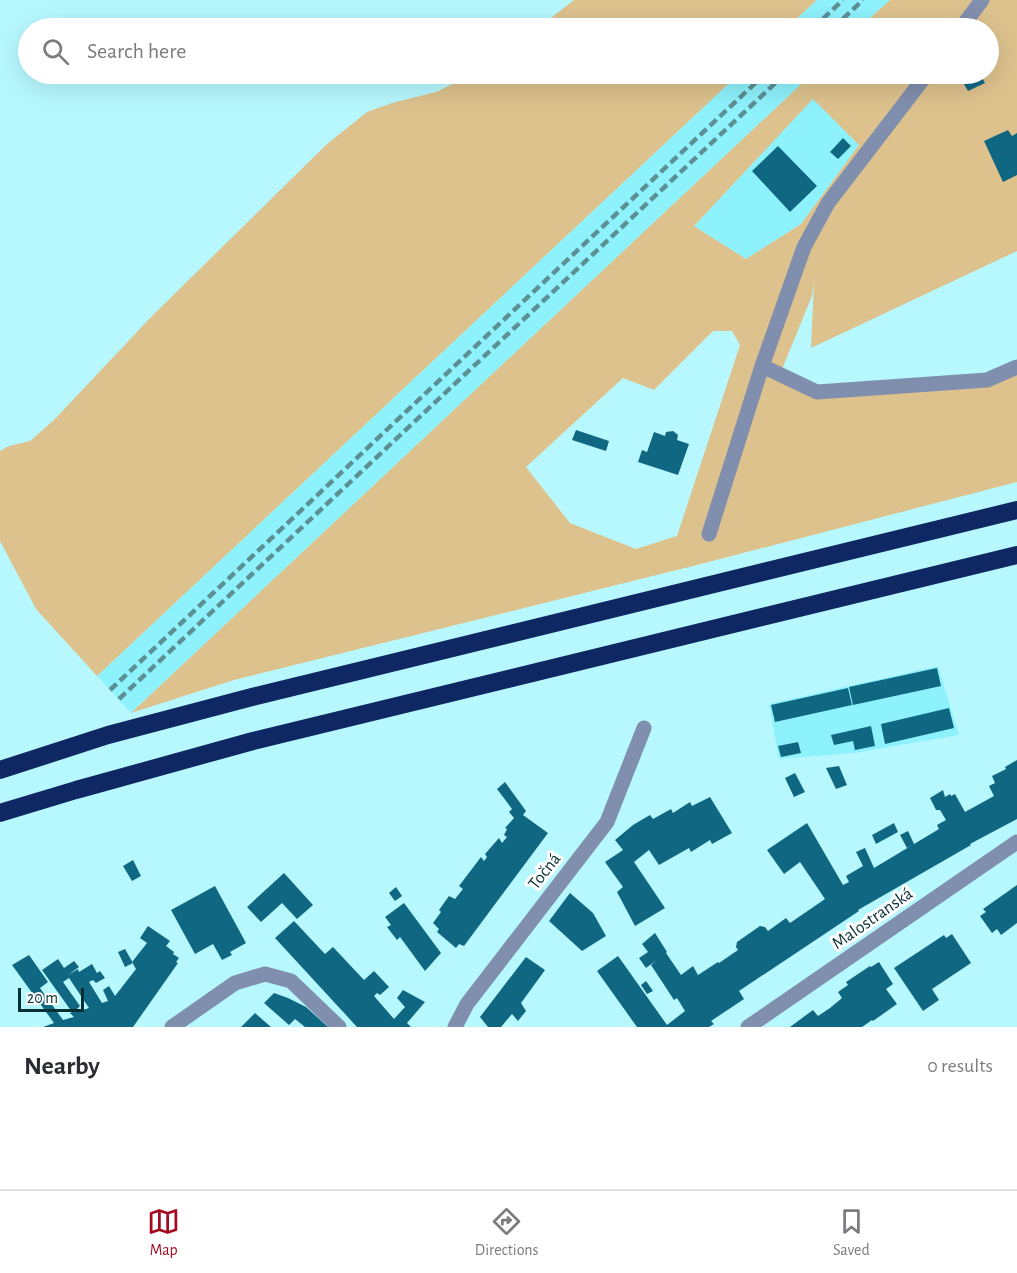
<!DOCTYPE html>
<html lang="en">
<head>
<meta charset="utf-8">
<style>
  :root { --surface:#fff; --page:#f7f7f7; --text:#2b2b33; --muted:#7c7c81; --line:#e1e1e2; --accent:#a40a1f }
  body { margin:0; font-family:"Alegreya Sans",sans-serif; background:var(--page); color:var(--text) }
  .scale { position:absolute; left:18px; bottom:15px; width:66px; box-sizing:border-box; padding-left:6px; border:3px solid #083034; border-top:0; font-size:16px; line-height:21px; white-space:nowrap; color:#083034; -webkit-text-stroke:4px #fff; paint-order:stroke }
  .list { margin:0; padding:0; list-style:none }
  h2 { display:flex; justify-content:space-between; align-items:center; height:78px; margin:0; padding:0 24px; font-size:26px }
  h2 small { font-size:20px; font-weight:400; color:var(--muted) }
  .icon { flex:none; width:33px; height:33px; fill:none; stroke:currentColor; stroke-width:2; stroke-linecap:round; stroke-linejoin:round }
  .map { position:relative; flex:none; width:1017px; height:1027px; overflow:hidden }
  .search { position:absolute; background:var(--surface); box-shadow:0 6px 24px #0002; left:18px; right:18px; top:18px; height:66px; display:flex; align-items:center; gap:15px; box-sizing:border-box; padding:0 21px; border-radius:33px; color:var(--muted); font-size:22px }
  .sheet { height:162px; background:var(--surface) }
  nav { display:flex; justify-content:space-around; align-items:center; box-sizing:border-box; height:84px; border-top:2px solid var(--line); background:var(--surface); font-size:16px; color:var(--muted) }
  nav a { display:grid; justify-items:center; gap:3px }
  nav .on { color:var(--accent) }
  .map>svg:first-child { display:block }
  .built { fill:#8ef2fc }
  .green { fill:#ddc28e; fill-rule:evenodd }
  .building { fill:#106781; fill-rule:evenodd }
  .lines { fill:none; stroke-linecap:round; stroke-linejoin:round }
  .minor { stroke:#808fad; stroke-width:15 }
  .highway { stroke:#0f2762; stroke-width:18 }
  .rail { stroke:#5c9095; stroke-width:4.5; stroke-dasharray:9 4.5; stroke-linecap:butt }
  .labels { text-anchor:middle; stroke-width:6; stroke-linejoin:round; paint-order:stroke }
  .street-label { font-size:18px; fill:#083034; stroke:#fff }
</style>
</head>
<body>
<div class="map">
<svg width="1017" height="1027" viewBox="0 0 1017 1027">
  <rect width="100%" height="100%" fill="#b7f8ff"/>
  <path class="built" d="M817 0H890L859 28H786Z
    M739 74H812L131 713 97 676Z
    M813 98 859 145 801 224 746 259 694 226Z
    M938 666 959 735 854 753 779 759 769 704Z"/>
  <path class="green" d="M574 0H817L786 28H538Z
    M890 0H1017V251L811 348 814 281 812 296 780 374 818 392 987 380 1017 367V482L697 565 234 680 131 713 812 74H988V28H859ZM813 99 859 145 801 224 746 259 694 226ZM713 331H732L740 345 677 536 636 549 570 523 526 467 623 378 654 390Z
    M474 74H739L97 676 36 609 0 541V451L9 446 30 441 54 420 151 317 327 144 367 112 392 103 436 92Z"/>
  <path class="building" d="M958 74H980L985 83 968 91Z
    M1008 130 1012 136 1017 133V175L1003 182 984 141Z
    M843 138 851 146 838 159 830 152Z
    M778 146 817 186 790 212 752 171Z
    M576 430 609 441 606 451 572 440Z
    M673 431 678 435 677 440 689 444 678 475 638 462 642 450 647 452 654 432 665 436 666 432Z
    M937 668 941 686 853 705 849 687Z
    M848 688 852 705 775 722 771 705Z
    M949 708 954 728 885 744 881 724Z
    M871 726 875 746 855 750 853 741 834 745 831 735Z
    M798 742 801 753 781 757 778 746Z
    M1017 760V819L970 844 971 845 858 910 859 911 739 991 744 999 711 1021 714 1024 709 1027H637L597 971 618 956 667 1025 685 1011 677 998 674 1000 651 965 657 960 646 968 639 958 648 952 642 944 655 933 667 952 666 953 681 975 693 966 698 975 718 962 719 963 738 950 736 947 737 942 760 926 765 927 768 931 786 918 790 923 825 899 800 862 784 874 767 850 807 823 843 885 849 882 846 876 863 866 856 852 865 848 874 868 939 829 937 825 946 820 940 810H936L930 798 943 790 945 797 950 794 951 796 955 794 965 812 994 796 989 786 995 783 992 776 1006 769 1005 767Z
    M839 766 847 785 836 789 826 768Z
    M795 773 805 792 794 797 785 778Z
    M505 782 526 811 523 815 548 833 464 946 459 944 456 948 437 932 439 929 433 923 441 912 439 910 449 896 455 899 463 889 459 886 481 857 484 861 487 857 485 854 499 838 502 843 507 837 504 835 507 829 505 828 514 818 509 812 512 809 497 789Z
    M710 797 732 833 712 844 710 840 691 852 689 848 659 865 649 850 634 862 665 908 635 926 617 892 623 887 605 862 623 850 615 840 633 825 650 815 653 819 671 809 673 813 690 802 692 806Z
    M894 823 898 832 876 844 872 835Z
    M908 831 914 844 907 848 900 835Z
    M133 860 141 876 132 881 123 866Z
    M284 873 313 905 297 919 282 903 261 922 247 907Z
    M1017 885V923L1001 935 997 929 992 933 980 916 986 912 983 909Z
    M215 886 246 943 230 952 232 955 222 960 213 944 195 954 171 910Z
    M396 887 402 896 395 901 389 893Z
    M570 893 593 913 606 936 582 951 549 921Z
    M404 903 441 953 425 971 400 937 397 940 387 927 391 925 385 917Z
    M294 921 325 954 333 947 364 980 374 971 389 987 380 995 377 993 374 996 394 1019 405 1007 397 998 403 990 425 1002 407 1023 411 1027H357L275 938Z
    M148 926 170 941 166 946 174 952 173 954 179 958 176 962 178 963 133 1027H43L54 1023 12 965 29 955 48 982 40 988 63 1020 74 1017 70 1013 72 1012 42 970 58 959 64 968 74 961 79 967 68 975 78 969 79 972 92 964 97 973 100 971 105 978 96 983 93 980 89 982 102 1003 108 1001 103 990 109 986 115 996 136 969 132 962 147 943 140 938ZM69 978 89 1008 79 1011 77 1009 80 1006 63 982Z
    M952 934 971 963 932 989 939 1000 923 1011 894 968 944 935 946 938Z
    M125 949 133 963 125 967 118 952Z
    M526 957 545 970 521 1003 526 1011 518 1021 512 1014 501 1027H488L480 1017Z
    M879 962 893 984 886 989 897 1004 873 1021 872 1020 862 1027H790L813 1010 818 1016 830 1008 842 998 838 992 848 985 846 982 870 966 871 967Z
    M646 981 653 991 647 994 641 985Z
    M274 993 288 998 306 1007 328 1027H305L295 1019 289 1025 264 1003Z
    M255 1013 271 1027H241Z"/>
  <g class="lines">
    <path class="minor" d="M961 28 982 0
      M762 366 817 392 987 380 1017 367
      M709 534 762 366 804 247 828 203 927 74
      M172 1027 235 983 265 974 291 981 339 1027
      M455 1027 467 1004 607 822 644 728
      M748 1027 1017 842"/>
    <path class="highway" d="M0 770 108 735 252 697 1017 510
      M0 813 76 790 253 741 1017 555"/>
    <path class="rail" d="M813 28 843 0
      M833 28 863 0
      M110 690 765 74
      M119 699 785 74"/>
  </g>
  <g class="labels">
    <g class="street-label">
      <text transform="translate(544 871) rotate(-52)" y="6">Točná</text>
      <text transform="translate(872 918) rotate(-35)" y="6">Malostranská</text>
    </g>
  </g>
</svg>
<div class="scale">20 m</div>
<div class="search"><svg class="icon" aria-label="search" viewBox="0 0 24 24"><circle cx="10" cy="10" r="6"/><path d="M15 15l6 6"/></svg>Search here</div>
</div>
<section class="sheet">
<h2>Nearby<small>0 results</small></h2>
<ul class="list">
</ul>
</section>
<nav>
<a class="on"><svg class="icon" aria-label="map" viewBox="0 0 24 24"><path d="M3 6l6-2 6 2 6-2v14l-6 2-6-2-6 2zM9 4v14M15 6v14"/></svg>Map</a>
<a><svg class="icon" aria-label="directions" viewBox="0 0 24 24"><path d="M12 3l9 9-9 9-9-9zM9 14v-3h6M13 9l2 2-2 2"/></svg>Directions</a>
<a><svg class="icon" aria-label="saved" viewBox="0 0 24 24"><path d="M7 4h10v16l-5-4-5 4z"/></svg>Saved</a>
</nav>
</body>
</html>
